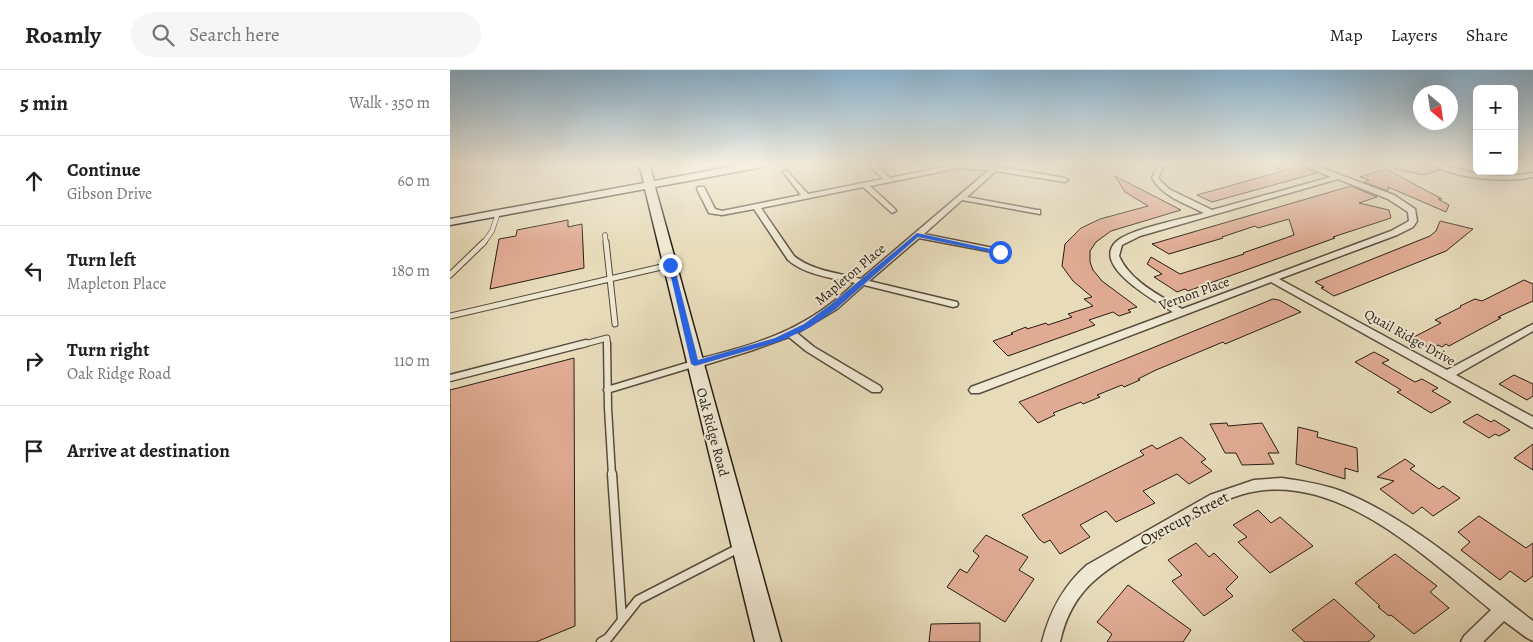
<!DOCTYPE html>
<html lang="en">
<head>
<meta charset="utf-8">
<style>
  :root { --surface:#fff; --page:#f6f6f6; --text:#202124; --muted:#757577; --line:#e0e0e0 }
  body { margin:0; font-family:Alegreya,serif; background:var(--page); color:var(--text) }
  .controls { position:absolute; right:15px; top:15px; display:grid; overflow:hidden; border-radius:8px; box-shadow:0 5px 20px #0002 }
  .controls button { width:45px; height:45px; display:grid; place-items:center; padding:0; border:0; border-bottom:1px solid var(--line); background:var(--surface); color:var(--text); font:25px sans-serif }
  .compass { position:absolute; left:963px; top:15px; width:45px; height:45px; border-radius:50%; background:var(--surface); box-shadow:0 5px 20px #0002; rotate:151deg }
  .stop { position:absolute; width:15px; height:15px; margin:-11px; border:4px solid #2563eb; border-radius:50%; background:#fff }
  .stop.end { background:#2563eb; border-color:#fff; box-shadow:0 1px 5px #0008 }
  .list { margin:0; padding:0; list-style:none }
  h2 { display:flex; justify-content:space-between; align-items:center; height:65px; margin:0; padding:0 20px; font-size:21px }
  h2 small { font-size:16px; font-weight:400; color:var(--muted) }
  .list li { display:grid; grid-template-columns:32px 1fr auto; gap:15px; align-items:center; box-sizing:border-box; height:90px; padding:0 20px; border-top:1px solid var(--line) }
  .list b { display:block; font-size:19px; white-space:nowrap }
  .list p { margin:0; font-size:16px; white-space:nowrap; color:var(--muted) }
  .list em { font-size:16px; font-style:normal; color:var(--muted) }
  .icon { flex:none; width:28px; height:28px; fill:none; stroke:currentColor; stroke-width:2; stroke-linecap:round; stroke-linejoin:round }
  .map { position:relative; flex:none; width:1083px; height:572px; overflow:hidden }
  header { display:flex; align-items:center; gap:30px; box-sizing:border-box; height:70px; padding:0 25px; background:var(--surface); border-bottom:1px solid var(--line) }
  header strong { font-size:24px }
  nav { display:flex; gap:28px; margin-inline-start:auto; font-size:18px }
  .search { width:350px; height:45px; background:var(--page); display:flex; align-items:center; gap:12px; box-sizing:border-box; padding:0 18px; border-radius:28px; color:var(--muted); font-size:19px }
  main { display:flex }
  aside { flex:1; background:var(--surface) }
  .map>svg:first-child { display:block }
  .building { fill:#e0ab93; stroke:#281d15 }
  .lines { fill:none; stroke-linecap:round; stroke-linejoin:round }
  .lane-far3-casing { stroke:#584c3e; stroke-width:5.5 }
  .lane-far2-casing { stroke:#584c3e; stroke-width:7 }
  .lane-far1-casing { stroke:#584c3e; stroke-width:9 }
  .lane-casing { stroke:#584c3e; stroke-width:11 }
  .street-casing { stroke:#584c3e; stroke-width:3 }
  .secondary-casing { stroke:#281d15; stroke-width:3 }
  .lane-far3 { stroke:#efe8d2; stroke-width:4 }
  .lane-far2 { stroke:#efe8d2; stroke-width:5 }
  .lane-far1 { stroke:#efe8d2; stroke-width:6 }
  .lane { stroke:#efe8d2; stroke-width:8 }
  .street { fill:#efe8d2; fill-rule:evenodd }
  .secondary { fill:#efe8d2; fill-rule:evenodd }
  .route { fill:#2563eb }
  .labels { text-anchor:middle; stroke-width:4; stroke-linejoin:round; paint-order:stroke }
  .street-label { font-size:14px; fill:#281d15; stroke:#efe8d2 }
  .near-street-label { font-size:16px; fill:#281d15; stroke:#efe8d2 }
</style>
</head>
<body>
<header>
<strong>Roamly</strong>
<div class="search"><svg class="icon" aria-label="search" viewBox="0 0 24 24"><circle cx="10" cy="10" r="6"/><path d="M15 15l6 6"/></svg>Search here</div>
<nav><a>Map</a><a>Layers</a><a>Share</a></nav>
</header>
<main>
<aside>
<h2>5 min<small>Walk · 350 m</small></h2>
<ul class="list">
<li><svg class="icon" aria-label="ahead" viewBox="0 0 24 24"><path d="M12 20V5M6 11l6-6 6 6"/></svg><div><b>Continue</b><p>Gibson Drive</p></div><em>60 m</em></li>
<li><svg class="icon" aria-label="left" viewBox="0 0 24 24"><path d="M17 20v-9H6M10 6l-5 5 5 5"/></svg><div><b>Turn left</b><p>Mapleton Place</p></div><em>180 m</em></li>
<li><svg class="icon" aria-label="right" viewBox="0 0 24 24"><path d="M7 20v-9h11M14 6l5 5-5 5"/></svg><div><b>Turn right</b><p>Oak Ridge Road</p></div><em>110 m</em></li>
<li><svg class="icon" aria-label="arrive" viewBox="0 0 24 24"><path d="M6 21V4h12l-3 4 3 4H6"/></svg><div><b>Arrive at destination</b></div></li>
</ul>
</aside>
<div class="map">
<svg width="1083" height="572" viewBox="0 0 1083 572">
  <rect width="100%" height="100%" fill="#e7dbba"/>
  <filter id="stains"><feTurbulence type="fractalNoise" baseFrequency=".004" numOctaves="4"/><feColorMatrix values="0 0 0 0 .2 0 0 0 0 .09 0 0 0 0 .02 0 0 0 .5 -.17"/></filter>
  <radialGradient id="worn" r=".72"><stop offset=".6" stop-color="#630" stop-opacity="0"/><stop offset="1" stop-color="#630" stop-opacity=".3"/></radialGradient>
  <path class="building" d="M819 94H849L867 103 762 132 747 125 833 101Z
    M945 94H979L990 100 974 105 945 99Z
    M936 99 992 129H988L999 135 996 142 938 117V121L914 112 919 110 910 107Z
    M665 106 731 140 661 161 646 172 640 181V192L643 200 652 211 687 237 678 240 681 242 669 246 663 242 639 250 645 255 558 286 543 271 563 264 561 263 576 257 577 259 596 253 598 255 622 247 618 244 643 236 634 229 642 227 623 211 612 196 615 174 631 158 650 149 698 136 675 122Z
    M901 116 927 127 909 133 939 140 941 148 883 167 885 168 738 221 735 219 727 222 718 216 704 207 712 204 697 194 701 187 730 204 794 184 793 183 844 165 839 149 808 158 805 156 772 167 773 168 719 184 702 174Z
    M118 150V157L132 154 134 198 40 219 49 169 66 166 67 160Z
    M990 151 1023 159 996 181 884 226 871 218 874 217 865 212 980 166 986 161Z
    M1074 210 1083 214V231L1048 247 1051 248 999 276 996 274 992 277 988 275 981 279 962 268 991 253 985 250 1011 237 1010 236 1025 229 1032 231Z
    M823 229 829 230 851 242 775 274 773 272 706 300 688 309 690 310 674 317 672 315 647 325 650 327 633 334 631 332 603 343 605 345 588 353 569 332Z
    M924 282 939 290 932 293 965 312 972 309 988 318 982 321 1001 332 981 343 947 322 951 320 905 292Z
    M124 288 125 556 86 572H0V320Z
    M1064 305 1083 314V326L1077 330 1049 314Z
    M1027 344 1041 352 1044 350 1060 360 1049 366 1045 364 1039 368 1013 352Z
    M777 353 778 356 812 353 829 383H818L824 394 792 395 786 383H775L760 354Z
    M848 357 868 362 867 367 907 378 908 402 895 398V409L846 394Z
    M731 367 756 389 751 392 762 401 739 414 727 404 693 421 705 433 666 452 656 441 630 455 640 467 610 484 600 470 594 473 589 469 572 445 694 385 690 381 702 375 707 379Z
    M1083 374V400L1064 388Z
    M955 389 965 396 960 399 989 419 993 416 1010 428 983 446 972 437 963 444 930 419 944 411 927 407Z
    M808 440 821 453 830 447 863 476 820 503 788 472 797 467 783 455Z
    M1029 446 1076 478 1083 473V506L1075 512 1060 501 1050 510 1011 480 1020 472 1008 462Z
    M536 465 578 487 569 500 584 509 555 552 497 517 510 499 517 503 529 486 523 481Z
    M746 473 759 487 764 483 788 507 776 519 783 526 754 546 722 511 732 505 718 490Z
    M945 484 987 516 980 522 999 538 964 564 941 545 939 546 928 537 930 536 905 513Z
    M678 515 741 560 733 572H657L662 564 647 552Z
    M884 529 925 566 918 572H855L842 560Z
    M530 553V572H479L481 554Z"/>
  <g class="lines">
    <defs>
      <path id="lane-far3" d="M155 165 156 174
        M33 174 42 161 48 143"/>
      <path id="lane-far2" d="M156 172 165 254
        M0 205 34 172
        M0 246 220 195
        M131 275 157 268V275"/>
      <path id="lane-far1" d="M157 273 158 338 162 405
        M0 308 136 273
        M157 320 243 294"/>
      <path id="lane" d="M162 404 172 550
        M151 572 158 568 188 530 289 478"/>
      <path id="street" d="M418 94H425L440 108 507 94 543 97 547 95 550 97 615 108 618 110 615 112 546 101 517 127 587 140H590V144L512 130 474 164 553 180V184L469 168 419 211 507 232 508 234 507 236 503 237 414 215 387 239 347 263 364 277 430 316 432 319 430 322H422L356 281 339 267 303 280 245 298 241 297 239 294 241 291C283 280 326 270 363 246 378 237 392 225 405 213 383 208 355 205 338 190L304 139 272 145 259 143 247 119 248 117H254L265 139 272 141 351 125 333 102 336 100 358 124 433 109ZM509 98 539 100 411 209C389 203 362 201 344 186L311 138 413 117 442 143 446 141 445 139 420 116Z
        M709 94H715L708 108 719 119 762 140 881 107 851 94H861L944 125 965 139 967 151 963 157 947 165 829 209 997 300 1083 254V261L1006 305 1083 347V358L821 212 529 323H521L519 320 521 317 723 242C707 232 639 195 667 171 683 158 733 149 754 143 735 133 713 127 702 108ZM888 109 938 129 958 142 959 151 941 161 732 239C709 225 680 211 669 186L672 175 690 166Z
        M981 94C995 94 1007 99 1020 102 1041 107 1062 107 1083 103V107C1054 113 1007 109 981 94Z
        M832 408C852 411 872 414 891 421 961 449 1024 506 1083 551V571L1077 568 1054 551 1033 572H1011L1014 566 1041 540C975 487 883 396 790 425 758 435 730 457 701 473 655 500 622 517 610 572H592C600 541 613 516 637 495L760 425 804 410Z"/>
      <path id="secondary" d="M189 94H199L204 111 295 94H318L313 97 205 117 331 572H305L195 119 0 155V149L194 113Z"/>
    </defs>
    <use href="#lane-far3" class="lane-far3-casing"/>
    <use href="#lane-far2" class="lane-far2-casing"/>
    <use href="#lane-far1" class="lane-far1-casing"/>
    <use href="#lane" class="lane-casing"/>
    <use href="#street" class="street-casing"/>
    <use href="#secondary" class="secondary-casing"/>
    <use href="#lane-far3" class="lane-far3"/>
    <use href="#lane-far2" class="lane-far2"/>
    <use href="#lane-far1" class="lane-far1"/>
    <use href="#lane" class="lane"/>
    <use href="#street" class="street"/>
    <use href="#secondary" class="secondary"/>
  </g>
  <linearGradient id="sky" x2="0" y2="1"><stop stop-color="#89b6d6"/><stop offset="0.54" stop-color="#f4efe0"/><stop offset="1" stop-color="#f4efe0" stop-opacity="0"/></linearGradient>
  <rect width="1083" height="174" fill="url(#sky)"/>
  <path class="route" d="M467 163 554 182 550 184 468 167 386 239 359 258 331 271 245 296 241 294 218 194 224 195 248 290 325 268 354 254 380 235Z"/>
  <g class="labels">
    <g class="street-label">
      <text transform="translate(400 204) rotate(-40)" y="5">Mapleton Place</text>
      <text transform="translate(744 223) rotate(-20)" y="5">Vernon Place</text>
      <text transform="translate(960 267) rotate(29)" y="5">Quail Ridge Drive</text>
      <text transform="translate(263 362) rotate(75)" y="5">Oak Ridge Road</text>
    </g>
    <g class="near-street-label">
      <text transform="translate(734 448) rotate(-28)" y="6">Overcup Street</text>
    </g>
  </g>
  <rect width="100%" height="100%" filter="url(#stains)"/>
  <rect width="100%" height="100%" fill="url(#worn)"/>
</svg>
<div class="controls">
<button>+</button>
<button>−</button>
</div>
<svg class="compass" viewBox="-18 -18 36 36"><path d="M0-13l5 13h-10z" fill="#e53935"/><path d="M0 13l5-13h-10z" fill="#757577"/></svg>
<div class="stop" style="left:550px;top:182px"></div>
<div class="stop end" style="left:220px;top:195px"></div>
</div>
</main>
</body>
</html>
